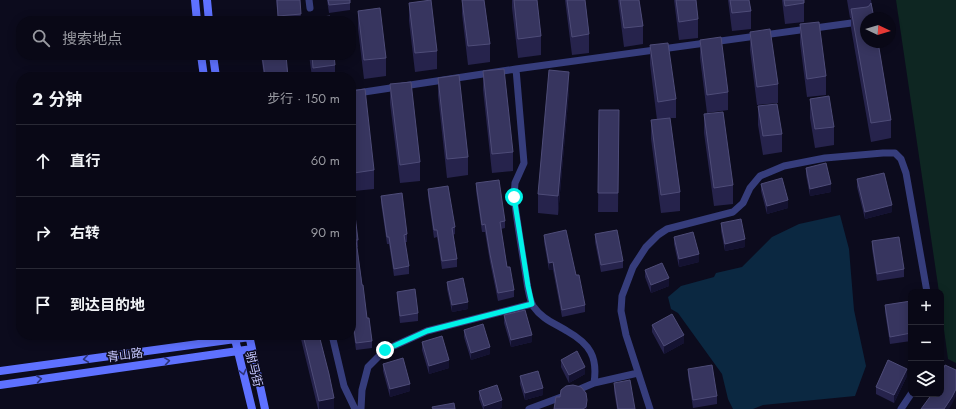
<!DOCTYPE html>
<html lang="zh">
<head>
<meta charset="utf-8">
<style>
  :root { --surface:#090816; --page:#171623; --text:#f1f3f6; --muted:#999aa1; --line:#292935 }
  body { margin:0; font-family:Jost,"Noto Sans SC",sans-serif; background:var(--page); color:var(--text) }
  .controls { position:absolute; right:12px; bottom:12px; display:grid; overflow:hidden; border-radius:8px; box-shadow:0 2px 10px #0003 }
  .controls button { width:36px; height:36px; display:grid; place-items:center; padding:0; border:0; border-bottom:1px solid var(--line); background:var(--surface); color:var(--text); font:20px sans-serif }
  .compass { position:absolute; left:860px; top:12px; width:36px; height:36px; border-radius:50%; background:var(--surface); box-shadow:0 2px 10px #0003; rotate:94deg }
  .stop { position:absolute; width:12px; height:12px; margin:-9px; border:3px solid #00f2e8; border-radius:50%; background:#fff }
  .stop.end { background:#00f2e8; border-color:#fff; box-shadow:0 1px 4px #0008 }
  .list { margin:0; padding:0; list-style:none }
  h2 { display:flex; justify-content:space-between; align-items:center; height:52px; margin:0; padding:0 16px; font-size:17px }
  h2 small { font-size:13px; font-weight:400; color:var(--muted) }
  .list li { display:grid; grid-template-columns:26px 1fr auto; gap:12px; align-items:center; box-sizing:border-box; height:72px; padding:0 16px; border-top:1px solid var(--line) }
  .list b { display:block; font-size:15px; white-space:nowrap }
  .list em { font-size:13px; font-style:normal; color:var(--muted) }
  .icon { flex:none; width:22px; height:22px; fill:none; stroke:currentColor; stroke-width:2; stroke-linecap:round; stroke-linejoin:round }
  .map { position:relative; flex:none; width:956px; height:409px; overflow:hidden }
  .search { position:absolute; background:var(--surface); box-shadow:0 2px 10px #0003; left:16px; top:16px; width:340px; height:44px; display:flex; align-items:center; gap:10px; box-sizing:border-box; padding:0 14px; border-radius:16px; color:var(--muted); font-size:15px }
  .panel { position:absolute; background:var(--surface); box-shadow:0 2px 10px #0003; left:16px; top:72px; width:340px; height:268px; border-radius:16px }
  .map>svg:first-child { display:block }
  .green { fill:#0e2622 }
  .water { fill:#0b2841 }
  .lines { fill:none; stroke-linecap:round; stroke-linejoin:round }
  .lane { stroke:#363d7c; stroke-width:7 }
  .secondary { stroke:#5e71ff; stroke-width:8 }
  .wall { fill:#26234c }
  .shaded-wall { fill:#141231 }
  .building { fill:#37355f; stroke:#4e4c78 }
  .oneway { stroke:#2d3477 }
  .route { stroke:#00f2e8; stroke-width:5 }
  .labels { text-anchor:middle; stroke-width:3; stroke-linejoin:round; paint-order:stroke }
  .street-label { font-size:12px; fill:#c7c8ff; stroke:#0c0b1d }
</style>
</head>
<body>
<div class="map">
<svg width="956" height="409" viewBox="0 0 956 409">
  <rect width="100%" height="100%" fill="#0c0b1d"/>
  <path class="green" d="M896 0H956V363L948 359 941 308V292H939Z"/>
  <path class="water" d="M840 215 849 249 854 310 866 366 855 396 763 405 753 409H733L728 399 722 374 678 313 671 309 668 297 681 286 714 277 716 273 742 267 772 237 799 224Z"/>
  <g class="lines">
    <path class="lane" d="M309 0 310 8
      M516 69 524 163 515 183 514 197C517 221 521 245 525 270 527 281 528 296 533 306 542 319 554 323 567 331 590 344 598 357 594 383
      M351 94 516 69 866 21
      M332 335 344 386 355 409
      M573 392 594 383 638 373
      M361 409 362 390 368 367 385 350 427 331 532 304
      M529 409 564 396
      M650 409 626 335 621 311 622 296 633 267 646 247 658 235 667 229 733 212 743 203 750 188 760 176 784 166 825 158 883 153H895L901 159 906 173 927 292
      M901 409 911 394"/>
    <path class="secondary" d="M195 0 197 21
      M207 0 209 21
      M201 55 204 77
      M213 55 216 77
      M234 335 252 409
      M249 335 265 409
      M0 371 250 337
      M0 385 252 349"/>
  </g>
  <path class="wall" d="M276 0H300L301 21H278Z
    M327 0H350V10L329 13Z
    M462 0H484L490 44V62L468 65 462 14Z
    M512 0H537L541 36V55L518 58 512 8Z
    M565 0H585L589 34V53L572 55Z
    M618 0H639L643 26V44L624 47Z
    M674 0H696L698 19V38L679 40Z
    M728 0H749L751 11V29L732 31Z
    M782 0H804V22L785 24Z
    M847 0H871L891 120V138L871 142 851 28V18H850Z
    M409 3 437 51V69L415 72 409 21Z
    M358 11 386 58V76L364 79 358 29Z
    M800 24 826 76V95L807 97 800 43Z
    M750 32 778 84V103L757 105 750 50Z
    M700 40 728 92V110L707 113 700 58Z
    M650 45 676 99V118H670L680 192V211L661 213 651 139V120H657L650 64Z
    M261 55H286L288 77H264Z
    M309 55H334L335 65V77H312Z
    M483 71 513 152V171L492 173 483 90Z
    M438 78 468 157V175L447 178 438 96Z
    M390 84 420 162V181L400 183 390 103Z
    M351 91 374 170V189L354 191 351 163Z
    M569 91 558 215 538 213V194Z
    M810 99 834 127V145L815 148 810 118Z
    M758 106 782 134V152L763 155 758 125Z
    M599 110H619L618 212H598Z
    M704 114 733 185V204L714 206 704 133Z
    M806 168 831 192 810 196 806 175Z
    M857 179 892 212 865 219 857 187Z
    M476 183 505 221V228L501 229 507 267 514 290V297L498 301 490 262 485 232H482L476 191Z
    M761 184 788 208 767 214 761 191Z
    M428 189 455 227V234L453 235 457 259V267L442 269 437 237 434 238 428 196Z
    M381 196 407 234V242H405L409 266V274L394 276 389 244H387L381 203Z
    M351 200 358 240V247H357L367 318 372 341V348L356 350 351 315Z
    M721 223 745 247 725 251 721 231Z
    M595 234 623 261V268L601 272 595 242Z
    M544 235 576 275 585 305V312L562 317 553 270H549L544 242Z
    M674 237 699 262 679 267 674 244Z
    M872 241 904 269V277L877 281 872 249Z
    M645 270 669 286 651 293 645 277Z
    M447 282 468 309 452 312 447 289Z
    M397 292 418 313V321L400 323 397 299Z
    M911 301V341L890 344 885 312V305Z
    M504 315 532 342 511 347 504 323Z
    M652 325 684 343 664 354 652 332Z
    M464 330 490 354 471 360 464 337Z
    M300 335H319L334 409H318Z
    M422 342 449 368 429 374 422 350Z
    M561 360 585 374 569 383 561 367Z
    M383 364 410 391 390 397 383 371Z
    M688 369 717 396V404L693 408 688 376Z
    M520 376 543 395 525 400 520 384Z
    M907 376 894 403 876 394V387Z
    M614 383 635 409H617L614 391Z
    M479 391 502 408 497 409H483L479 399Z"/>
  <path class="shaded-wall" d="M569 72V91L558 215V196Z
    M831 184V192L810 196V189Z
    M788 200V208L767 214V206Z
    M892 205V212L865 219V212Z
    M745 239V247L725 251V244Z
    M699 254V262L679 267V259Z
    M553 262V270H549V263Z
    M669 278V286L651 293V285Z
    M468 302V309L452 312V305Z
    M532 335V342L511 347V340Z
    M684 335V343L664 354V346Z
    M490 347V354L471 360V353Z
    M449 360V368L429 374V366Z
    M585 367V374L569 383V375Z
    M907 369V376L894 403V395Z
    M410 384V391L390 397V389Z
    M543 388V395L525 400V393Z
    M956 389V396L952 404 949 409H944Z
    M334 398V409H319V401Z
    M502 400V408L497 409H484V406Z
    M587 400V409H583Z"/>
  <path class="building" d="M277 0H300L301 14 278 16Z
    M328 0H350V3L329 5Z
    M431 0 437 51 415 53 409 3Z
    M462 0H484L490 44 468 46Z
    M514 0H537L541 36 518 39Z
    M567 0H585L589 34 572 37Z
    M620 0H639L643 26 624 28Z
    M676 0H696L698 19 679 22Z
    M730 0H749L751 11 732 13Z
    M784 0H804V3L785 6Z
    M871 3 874 18H866V42H878L891 120 871 123 851 9 867 7 869 6Z
    M380 8 386 58 364 60 358 11Z
    M330 16V21H308L307 19Z
    M819 22 826 76 807 79 800 24Z
    M770 29 778 84 757 87 750 32Z
    M721 37 728 92 707 95 700 40Z
    M668 43 676 99 658 102 650 45Z
    M262 55H286L288 77H265Z
    M312 55H334L335 65 313 68Z
    M504 69 513 152 492 154 483 71Z
    M549 70 569 72 558 196 538 194Z
    M459 75 468 157 447 159 438 78Z
    M411 82 420 162 400 165 390 84Z
    M365 89 374 170 354 173 351 145V91Z
    M829 96 834 127 815 129 810 99Z
    M777 104 782 134 763 136 758 106Z
    M599 110H619L618 193H598Z
    M723 112 733 185 714 188 704 114Z
    M670 118 680 192 661 195 651 120Z
    M826 163 831 184 810 189 806 168Z
    M884 173 892 205 865 212 857 179Z
    M782 178 788 200 767 206 761 184Z
    M499 180 505 221 500 222 507 267H510L514 290 498 293 490 254 485 224 482 225 476 183Z
    M448 186 455 227 452 228 457 259 442 261 437 230H434L428 189Z
    M402 193 407 234 404 235 409 266 394 269 389 237H387L381 196Z
    M353 199 358 240H356L362 285H363L367 318H369L372 341 356 343 351 308V200Z
    M741 219 745 239 725 244 721 223Z
    M566 230 576 275H579L585 305 562 310 553 262 549 263 544 235Z
    M617 230 623 261 601 265 595 234Z
    M693 232 699 254 679 259 674 237Z
    M899 237 904 269 877 274 872 241Z
    M662 263 669 278 651 285 645 270Z
    M463 278 468 302 452 305 447 282Z
    M415 289 418 313 400 316 397 292Z
    M911 301V333L890 337 885 305Z
    M525 310 532 335 511 340 504 315Z
    M672 314 684 335 664 346 652 325Z
    M483 324 490 347 471 353 464 330Z
    M303 335H319L329 374 334 398 319 401Z
    M442 336 449 360 429 366 422 342Z
    M577 351 585 367 569 375 561 360Z
    M403 358 410 384 390 389 383 364Z
    M888 360 907 369 894 395 876 387Z
    M712 365 717 396 693 400 688 369Z
    M945 365 956 370V389L952 397 944 409H921L932 394H941V374Z
    M538 371 543 388 525 393 520 376Z
    M630 380 635 409H618L614 383Z
    M497 385 502 400 484 406 479 391Z
    M573 385 581 387 586 393 587 400 586 407 583 409H554L556 397H560L561 390 566 386Z
    M454 403 455 409H433L432 407Z"/>
  <defs><path id="oneway-chevron" d="M-2-3.5L2.5 0L-2 3.5" fill="none" stroke-width="1.6" stroke-linecap="round" stroke-linejoin="round"/></defs>
  <g class="oneway">
    <use href="#oneway-chevron" transform="translate(86 359) rotate(172)"/>
    <use href="#oneway-chevron" transform="translate(167 361) rotate(-8)"/>
    <use href="#oneway-chevron" transform="translate(243 372) rotate(76)"/>
    <use href="#oneway-chevron" transform="translate(39 379) rotate(-8)"/>
  </g>
  <g class="lines">
    <path class="route" d="M385 350 427 331 532 304 528 286 514 197"/>
  </g>
  <g class="labels">
    <g class="street-label">
      <text transform="translate(125 355) rotate(-8)" y="4">青山路</text>
      <text transform="translate(254 369) rotate(76)" y="4">驸马街</text>
    </g>
  </g>
</svg>
<div class="controls">
<button>+</button>
<button>−</button>
<button><svg class="icon" aria-label="layers" viewBox="0 0 24 24"><path d="M12 4l9 5-9 5-9-5zM3 14l9 5 9-5"/></svg></button>
</div>
<svg class="compass" viewBox="-18 -18 36 36"><path d="M0-13l5 13h-10z" fill="#e53935"/><path d="M0 13l5-13h-10z" fill="#999aa1"/></svg>
<div class="stop" style="left:514px;top:197px"></div>
<div class="stop end" style="left:385px;top:350px"></div>
<div class="search"><svg class="icon" aria-label="search" viewBox="0 0 24 24"><circle cx="10" cy="10" r="6"/><path d="M15 15l6 6"/></svg>搜索地点</div>
<section class="panel">
<h2>2 分钟<small>步行 · 150 m</small></h2>
<ul class="list">
<li><svg class="icon" aria-label="ahead" viewBox="0 0 24 24"><path d="M12 20V5M6 11l6-6 6 6"/></svg><div><b>直行</b></div><em>60 m</em></li>
<li><svg class="icon" aria-label="right" viewBox="0 0 24 24"><path d="M7 20v-9h11M14 6l5 5-5 5"/></svg><div><b>右转</b></div><em>90 m</em></li>
<li><svg class="icon" aria-label="arrive" viewBox="0 0 24 24"><path d="M6 21V4h12l-3 4 3 4H6"/></svg><div><b>到达目的地</b></div></li>
</ul>
</section>
</div>
</body>
</html>
